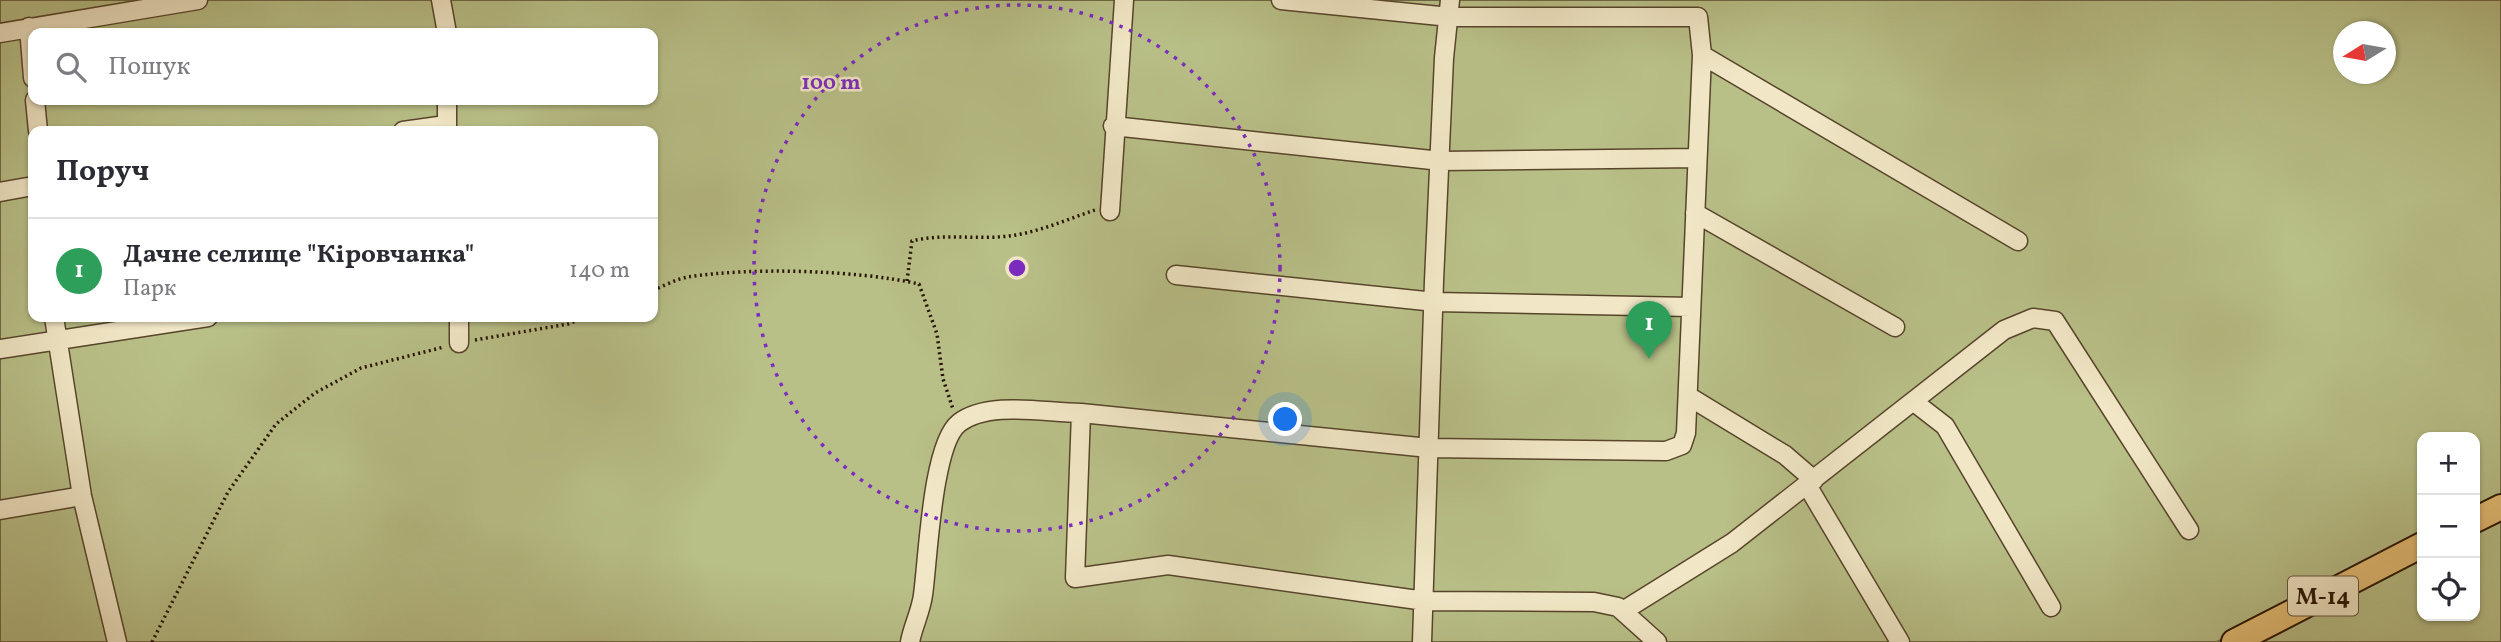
<!DOCTYPE html>
<html lang="uk">
<head>
<meta charset="utf-8">
<style>
  :root { --surface:#fff; --page:#f7f7f7; --text:#2b2b33; --muted:#7c7c81; --line:#e1e1e2; --accent:#2563eb }
  body { margin:0; font-family:Vollkorn,serif; background:var(--page); color:var(--text) }
  .controls { position:absolute; right:21px; bottom:21px; display:grid; overflow:hidden; border-radius:14px; box-shadow:0 2px 5px #0004 }
  .controls button { width:63px; height:63px; display:grid; place-items:center; padding:0; border:0; border-bottom:2px solid var(--line); background:var(--surface); color:var(--text); font:35px sans-serif }
  .compass { position:absolute; left:2333px; top:21px; width:63px; height:63px; border-radius:50%; background:var(--surface); box-shadow:0 2px 5px #0004; rotate:259deg }
  .you { position:absolute; left:1286px; top:420px; width:24px; height:24px; margin:-18px; border:5px solid #fff; border-radius:50%; background:#1a73e8; box-shadow:0 0 0 10px #1a73e833 }
  .badge { display:grid; place-items:center; width:46px; height:46px; border-radius:50%; background:var(--accent); color:#fff; font-size:23px; font-weight:700 }
  .pin { position:absolute; translate:-50% -58px; filter:drop-shadow(0 2px 4px #0008) }
  .pin::after { content:''; position:absolute; top:37px; width:24px; height:21px; background:inherit; clip-path:polygon(0 0,100% 0,50% 100%) }
  .list { margin:0; padding:0; list-style:none }
  h2 { display:flex; justify-content:space-between; align-items:center; height:91px; margin:0; padding:0 28px; font-size:30px }
  h2 small { font-size:23px; font-weight:400; color:var(--muted) }
  .list li { display:grid; grid-template-columns:46px 1fr auto; gap:21px; align-items:center; box-sizing:border-box; height:105px; padding:0 28px; border-top:2px solid var(--line) }
  .list b { display:block; font-size:26px; white-space:nowrap }
  .list p { margin:0; font-size:23px; white-space:nowrap; color:var(--muted) }
  .list em { font-size:23px; font-style:normal; color:var(--muted) }
  .icon { flex:none; width:38px; height:38px; fill:none; stroke:currentColor; stroke-width:2; stroke-linecap:round; stroke-linejoin:round }
  .map { position:relative; flex:none; width:2501px; height:642px; overflow:hidden }
  .search { position:absolute; background:var(--surface); box-shadow:0 2px 5px #0004; left:28px; top:28px; width:630px; height:77px; display:flex; align-items:center; gap:18px; box-sizing:border-box; padding:0 24px; border-radius:14px; color:var(--muted); font-size:26px }
  .panel { position:absolute; background:var(--surface); box-shadow:0 2px 5px #0004; left:28px; top:126px; width:630px; height:196px; border-radius:14px }
  .map>svg:first-child { display:block }
  .green { fill:#b8bf87; stroke:#6f6944; stroke-width:2; fill-rule:evenodd }
  .lines { fill:none; stroke-linecap:round; stroke-linejoin:round }
  .minor-casing { stroke:#57452b; stroke-width:21 }
  .highway-casing { stroke:#261301; stroke-width:28 }
  .path { stroke:#261301; stroke-width:3.5; stroke-dasharray:2 3.5; stroke-linecap:butt }
  .minor { stroke:#f1e7c6; stroke-width:18 }
  .highway { stroke:#e5bd74; stroke-width:24 }
  .ring { fill:none; stroke:#7b2cbf; stroke-width:3.5; stroke-dasharray:3.5 7 }
  .labels { text-anchor:middle; stroke-width:5; stroke-linejoin:round; paint-order:stroke }
  .shield { fill:#f1e7c6; stroke:#63533c; stroke-width:2 }
  .shield-label { font-size:23px; font-weight:bold; fill:#261301 }
  .centre { fill:#7b2cbf; stroke:#f1e7c6; stroke-width:3.5 }
  .ring-label { font-size:21px; text-anchor:middle; font-weight:bold; fill:#7b2cbf; stroke:#f1e7c6; stroke-width:5; stroke-linejoin:round; paint-order:stroke }
</style>
</head>
<body>
<div class="map">
<svg width="2501" height="642" viewBox="0 0 2501 642">
  <rect width="100%" height="100%" fill="#eadaa8"/>
  <filter id="stains"><feTurbulence type="fractalNoise" baseFrequency=".00286" numOctaves="4"/><feColorMatrix values="0 0 0 0 .2 0 0 0 0 .09 0 0 0 0 .02 0 0 0 .5 -.17"/></filter>
  <radialGradient id="worn" r=".72"><stop offset=".6" stop-color="#630" stop-opacity="0"/><stop offset="1" stop-color="#630" stop-opacity=".3"/></radialGradient>
  <path class="green" d="M0 0H2501V495L2475 509V437H2422V536L2217 642H0ZM2344 32H2386V74H2344ZM33 33H653V100H33ZM33 131H653V317H33Z
    M2501 519V642H2254L2422 555V616H2475V532Z"/>
  <g class="lines">
    <defs>
      <path id="minor" d="M441 0 447 33
        M29 27 33 78
        M0 33 198 0
        M1702 55 2018 241
        M35 100 38 131
        M1113 126 1441 161 1697 158
        M403 131 446 125
        M447 131V100
        M0 192 33 186
        M1110 211 1124 0
        M1695 213 1895 327
        M1176 275 1435 302 1691 307
        M54 317 82 496 117 642
        M459 317V343
        M0 349 208 317
        M1688 396 1785 455 1814 480
        M1914 402 1945 426 2051 607
        M1081 413 1429 448 1666 451 1682 445 1686 433 1702 55 1698 17H1450L1281 0
        M1807 485 1900 642
        M0 510 82 496
        M1623 611 1732 543 2004 330 2033 318 2055 321 2189 530
        M910 642C913 626 921 611 923 595 928 560 932 444 959 423 989 400 1045 413 1081 413L1075 578 1168 565 1425 601 1594 602 1618 607 1657 642
        M1422 642 1434 281 1444 58 1450 0"/>
      <path id="highway" d="M2475 520 2501 507
        M2234 642 2422 545"/>
    </defs>
    <use href="#minor" class="minor-casing"/>
    <use href="#highway" class="highway-casing"/>
    <path class="path" d="M907 281 912 241C948 232 984 242 1021 234 1046 229 1071 218 1095 210
      M653 290C664 286 676 279 688 277 751 267 857 270 919 284L937 334 943 379 953 409
      M475 340 568 324 586 317
      M152 642 228 492 276 424 315 393 361 368 444 347"/>
    <use href="#minor" class="minor"/>
    <use href="#highway" class="highway"/>
  </g>
  <circle class="ring" cx="1017" cy="268" r="263"/>
  <g class="labels">
    <rect class="shield" x="2288" y="576.5" width="70" height="39" rx="5"/>
    <g class="shield-label">
      <text x="2323" y="604">М-14</text>
    </g>
  </g>
  <circle cx="1017" cy="268" r="10" class="centre"/>
  <g class="ring-label">
    <text x="831" y="89">100 m</text>
  </g>
  <rect width="100%" height="100%" filter="url(#stains)"/>
  <rect width="100%" height="100%" fill="url(#worn)"/>
</svg>
<div class="controls">
<button>+</button>
<button>−</button>
<button><svg class="icon" aria-label="locate" viewBox="0 0 24 24"><circle cx="12" cy="12" r="6"/><path d="M12 2v4M12 18v4M2 12h4M18 12h4"/></svg></button>
</div>
<svg class="compass" viewBox="-18 -18 36 36"><path d="M0-13l5 13h-10z" fill="#e53935"/><path d="M0 13l5-13h-10z" fill="#7c7c81"/></svg>
<div class="you"></div>
<div class="pin badge" style="left:1649px;top:359px;background:#2e9e5b">1</div>
<div class="search"><svg class="icon" aria-label="search" viewBox="0 0 24 24"><circle cx="10" cy="10" r="6"/><path d="M15 15l6 6"/></svg>Пошук</div>
<section class="panel">
<h2>Поруч<small></small></h2>
<ul class="list">
<li><span class="badge" style="background:#2e9e5b">1</span><div><b>Дачне селище &quot;Кіровчанка&quot;</b><p>Парк</p></div><em>140 m</em></li>
</ul>
</section>
</div>
</body>
</html>
